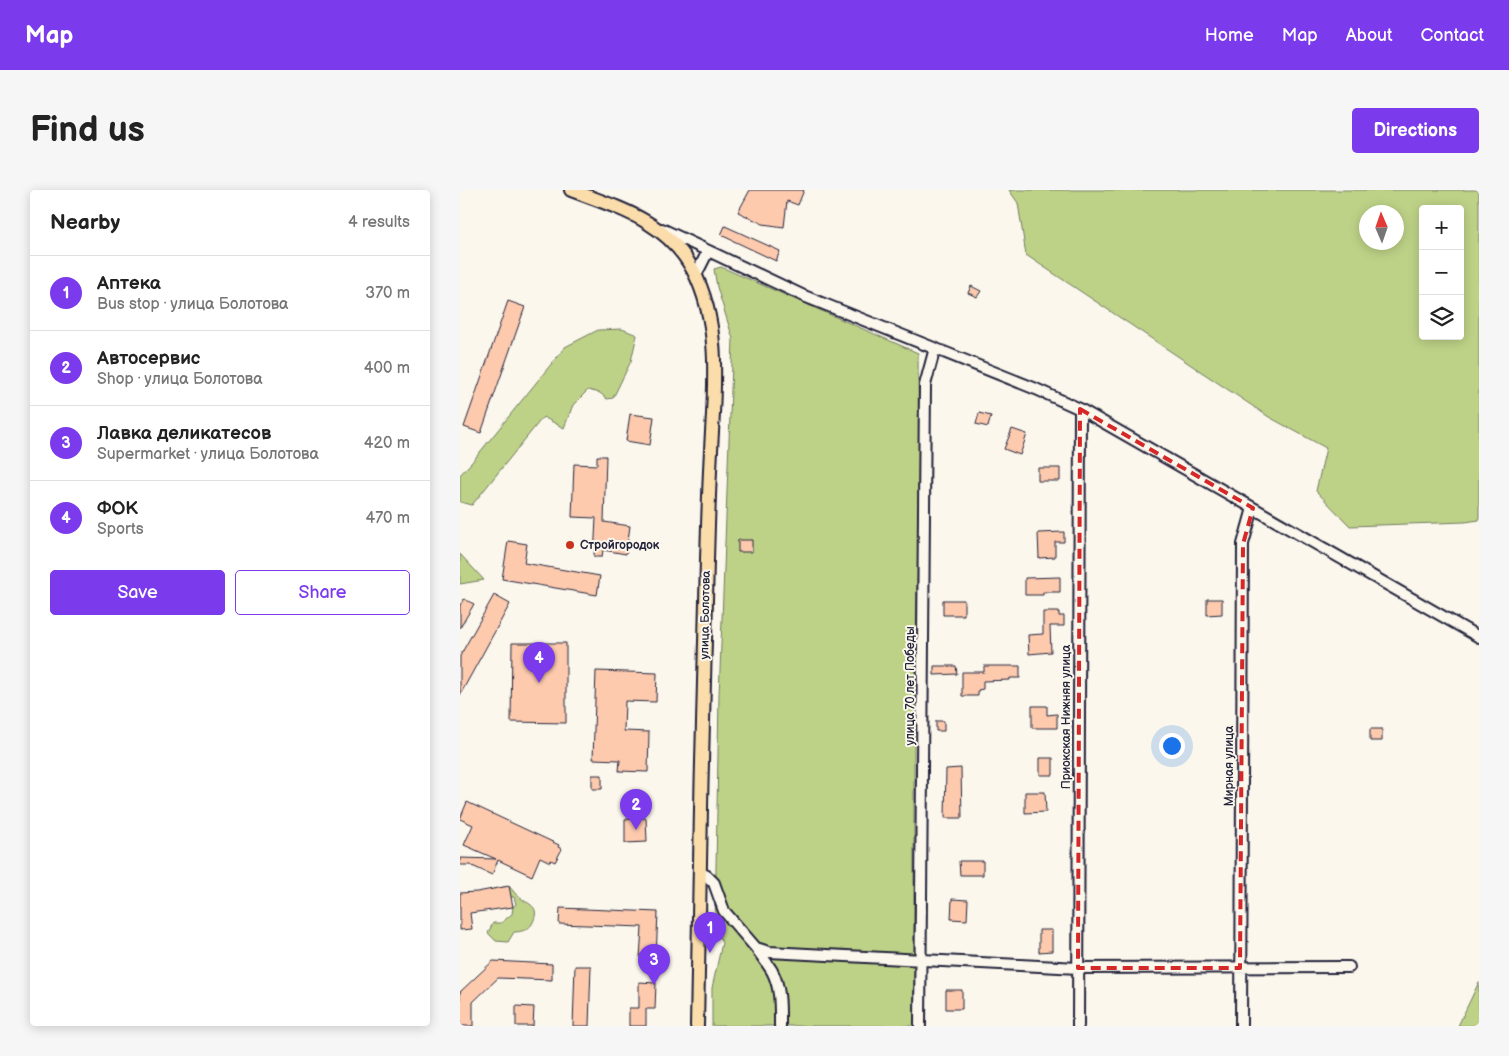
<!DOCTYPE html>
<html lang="en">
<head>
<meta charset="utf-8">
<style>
  :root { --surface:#fff; --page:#f6f6f6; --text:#222; --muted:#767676; --line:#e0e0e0; --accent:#7c3aed }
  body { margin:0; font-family:"Balsamiq Sans",sans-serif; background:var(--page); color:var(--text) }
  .controls { position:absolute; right:15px; top:15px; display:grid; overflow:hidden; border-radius:5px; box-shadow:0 2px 12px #0003 }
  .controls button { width:45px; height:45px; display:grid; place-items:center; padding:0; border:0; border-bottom:1px solid var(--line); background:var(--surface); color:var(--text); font:25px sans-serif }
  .compass { position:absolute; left:899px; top:15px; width:45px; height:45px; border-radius:50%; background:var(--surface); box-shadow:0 2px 12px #0003; rotate:358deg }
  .you { position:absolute; left:711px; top:555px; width:18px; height:18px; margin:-12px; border:4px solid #fff; border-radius:50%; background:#1a73e8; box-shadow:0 0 0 8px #1a73e833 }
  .badge { display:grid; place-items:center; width:32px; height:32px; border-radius:50%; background:var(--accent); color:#fff; font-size:16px; font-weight:700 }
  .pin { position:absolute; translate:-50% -41px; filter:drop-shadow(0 1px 2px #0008) }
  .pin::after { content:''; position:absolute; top:26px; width:18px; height:15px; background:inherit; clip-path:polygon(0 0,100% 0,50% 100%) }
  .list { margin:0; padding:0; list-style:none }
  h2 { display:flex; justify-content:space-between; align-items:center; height:65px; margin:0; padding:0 20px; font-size:21px }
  h2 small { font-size:16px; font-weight:400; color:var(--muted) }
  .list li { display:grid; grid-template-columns:32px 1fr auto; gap:15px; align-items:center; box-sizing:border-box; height:75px; padding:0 20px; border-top:1px solid var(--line) }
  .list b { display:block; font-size:19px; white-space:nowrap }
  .list p { margin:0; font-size:16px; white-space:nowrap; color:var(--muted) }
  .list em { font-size:16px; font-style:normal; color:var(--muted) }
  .actions { display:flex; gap:10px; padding:15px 20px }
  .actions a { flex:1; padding:11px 0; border:1px solid var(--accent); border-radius:5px; text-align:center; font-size:18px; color:var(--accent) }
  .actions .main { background:var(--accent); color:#fff }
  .icon { flex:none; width:28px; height:28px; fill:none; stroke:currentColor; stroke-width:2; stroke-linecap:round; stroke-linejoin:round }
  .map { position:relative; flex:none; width:1019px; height:836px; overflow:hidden; border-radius:5px }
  header { display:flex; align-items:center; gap:30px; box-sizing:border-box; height:70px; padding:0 25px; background:var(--accent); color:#fff }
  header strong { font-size:24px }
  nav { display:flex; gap:28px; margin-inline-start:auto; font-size:18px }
  .intro { display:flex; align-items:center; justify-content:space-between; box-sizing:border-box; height:120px; padding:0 30px }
  h1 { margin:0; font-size:35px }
  .button { padding:12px 22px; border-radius:5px; background:var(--accent); color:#fff; font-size:18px; font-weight:700 }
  main { display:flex; gap:30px; padding:0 30px }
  aside { flex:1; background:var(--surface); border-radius:5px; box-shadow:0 2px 12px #0003 }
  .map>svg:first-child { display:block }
  .green { fill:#bed287; stroke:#707a61; fill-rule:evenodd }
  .building { fill:#fdcaae; stroke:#22223b }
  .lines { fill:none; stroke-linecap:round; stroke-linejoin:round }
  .minor-casing { stroke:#22223b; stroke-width:14 }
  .major-casing { stroke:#22223b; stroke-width:16 }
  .minor { stroke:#fbf7ec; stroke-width:10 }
  .major { stroke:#faddab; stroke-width:12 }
  .marked { fill:none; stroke:#d62828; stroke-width:4; stroke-dasharray:10 6; stroke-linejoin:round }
  .poi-dot { fill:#c8321e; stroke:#fbf7ec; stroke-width:2 }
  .labels { text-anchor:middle; stroke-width:4; stroke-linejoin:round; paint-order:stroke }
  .poi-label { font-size:12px; font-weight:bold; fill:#22223b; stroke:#fbf7ec; text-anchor:start }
  .street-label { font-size:12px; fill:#22223b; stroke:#fbf7ec }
</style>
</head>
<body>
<header>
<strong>Map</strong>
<nav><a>Home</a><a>Map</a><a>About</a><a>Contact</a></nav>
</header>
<div class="intro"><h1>Find us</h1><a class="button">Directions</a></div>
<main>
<aside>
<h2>Nearby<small>4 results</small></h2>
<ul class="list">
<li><span class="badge">1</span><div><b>Аптека</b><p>Bus stop · улица Болотова</p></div><em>370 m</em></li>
<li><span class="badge">2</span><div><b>Автосервис</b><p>Shop · улица Болотова</p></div><em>400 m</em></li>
<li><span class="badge">3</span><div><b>Лавка деликатесов</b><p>Supermarket · улица Болотова</p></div><em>420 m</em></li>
<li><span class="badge">4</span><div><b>ФОК</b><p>Sports</p></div><em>470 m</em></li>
</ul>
<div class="actions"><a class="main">Save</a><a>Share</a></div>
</aside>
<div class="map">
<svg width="1019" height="836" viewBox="0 0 1019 836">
  <rect width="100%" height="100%" fill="#fbf7ec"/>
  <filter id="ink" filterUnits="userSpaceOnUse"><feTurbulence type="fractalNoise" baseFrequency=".02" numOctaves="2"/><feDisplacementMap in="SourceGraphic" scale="10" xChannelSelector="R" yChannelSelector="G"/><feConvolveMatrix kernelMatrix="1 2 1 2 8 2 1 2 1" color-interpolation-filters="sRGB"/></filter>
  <g filter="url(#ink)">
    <path class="green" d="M549 0H1019V330L1005 332 890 336 856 301 866 258 809 227 566 65 558 13ZM963 19H1000V146H963ZM936 22V52H906V22Z
      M261 77 458 163 459 293 454 551V836H252V798L262 753 255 737 259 506 273 149 257 97 254 79Z
      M162 139 177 145 171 171 153 208 147 209 140 203 128 200 113 215 104 238 83 227 12 315 0 312V285L12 272 105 157 138 140Z
      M0 364 24 390 0 394Z
      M49 696C52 699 54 703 58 706 68 715 82 715 72 734 68 740 61 742 54 742L48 752 36 751 28 743 33 733H41L52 724 53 717 56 714 54 707 27 703 33 699Z
      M1019 792V836H998Z"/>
    <path class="building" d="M290 0H344L338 15 327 11 324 37 303 34 278 22Z
      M265 36 320 61 316 71 261 45Z
      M511 96 521 101 517 107 508 103Z
      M48 111 65 117 21 243 4 237Z
      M519 223 531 226 528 237 516 234Z
      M170 224 194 227 190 255 166 251Z
      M552 239 567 244 560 265 544 259Z
      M137 266H146L144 332 170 336 166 364 143 360 142 367H134L136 328 112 327 114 274 137 275Z
      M578 278H600V291H578Z
      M604 342V352H595V367L579 368 578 343Z
      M278 350H292V362H278Z
      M48 351 67 354 64 373 140 386 137 405 42 389Z
      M600 387V402H583V405H565V388Z
      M34 405 50 414 0 505V466Z
      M4 409 14 414 0 438V415Z
      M747 409H762V424L747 425Z
      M483 410H504V425H483Z
      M583 422H599V426H604V436H590L591 462 569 464 568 445 583 444Z
      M52 453H106V533L51 532Z
      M474 476H496L497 484 474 485Z
      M524 476H560V488H550V490L523 491V499L518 500V506H502V482H524Z
      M136 481 197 483 196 512 165 511 164 541 189 542 188 582 159 581 160 570 133 569Z
      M572 516H587V525L597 524V538H572Z
      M476 531H484V541H476Z
      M910 539H922V551H910Z
      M580 568H593V585H580Z
      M501 578 502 628H485L486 579Z
      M132 585H142V599H132Z
      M565 602H585L586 622 565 623Z
      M7 612 99 655 98 657 102 659 95 672 91 670 90 672 80 667 72 686 38 670 32 685 10 675H0V668L36 669 4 655 13 635 0 629Z
      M186 628 187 652 165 653V629Z
      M499 671H523V685H500Z
      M49 696 53 717 10 723 12 739 0 740V703L17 702Z
      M492 709 508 710 507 730 491 729Z
      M100 718 198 722 196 768H180L182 737 99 734Z
      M579 740H592V761L579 762Z
      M33 771 92 774V790L38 788 13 812V836H0V802Z
      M115 776H131L129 836H113Z
      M179 792 196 793 195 819H186V836H169V818H179Z
      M486 800H502V819H486Z
      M56 816 74 817 73 836H56Z"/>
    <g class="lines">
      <defs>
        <path id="minor" d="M202 39 344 106 576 199 620 219 1019 447
          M236 85 248 61
          M239 682 247 686 254 693 264 721 296 758 309 762 618 778 889 777
          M296 758C301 765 307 773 312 781 321 798 320 817 320 836
          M460 836 465 195 475 158
          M618 836 620 219
          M781 836 783 354 793 318"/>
        <path id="major" d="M111 0C159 18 207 31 233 80 262 136 254 200 251 260 249 297 248 333 247 370 243 525 239 681 237 836"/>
      </defs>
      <use href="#minor" class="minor-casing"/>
      <use href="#major" class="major-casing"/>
      <use href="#minor" class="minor"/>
      <use href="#major" class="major"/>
    </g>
  </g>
  <path class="marked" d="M620 219 793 318 783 354 780 778H618Z"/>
  <circle class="poi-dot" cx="110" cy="355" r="5"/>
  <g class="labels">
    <g class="poi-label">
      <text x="120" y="359">Стройгородок</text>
    </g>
    <g class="street-label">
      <text transform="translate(245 425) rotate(-89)" y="4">улица Болотова</text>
      <text transform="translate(450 496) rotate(-90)" y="4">улица 70 лет Победы</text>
      <text transform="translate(606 527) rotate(-90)" y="4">Приокская Нижняя улица</text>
      <text transform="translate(769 576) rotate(-90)" y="4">Мирная улица</text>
    </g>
  </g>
</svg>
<div class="controls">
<button>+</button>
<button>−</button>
<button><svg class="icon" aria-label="layers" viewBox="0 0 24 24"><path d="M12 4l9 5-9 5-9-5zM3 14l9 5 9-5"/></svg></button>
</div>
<svg class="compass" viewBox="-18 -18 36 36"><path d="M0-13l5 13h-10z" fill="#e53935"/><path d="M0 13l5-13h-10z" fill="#767676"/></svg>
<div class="you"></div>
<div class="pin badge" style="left:250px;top:763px">1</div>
<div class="pin badge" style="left:176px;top:640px">2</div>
<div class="pin badge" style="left:194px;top:795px">3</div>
<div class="pin badge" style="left:79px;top:493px">4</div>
</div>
</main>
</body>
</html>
